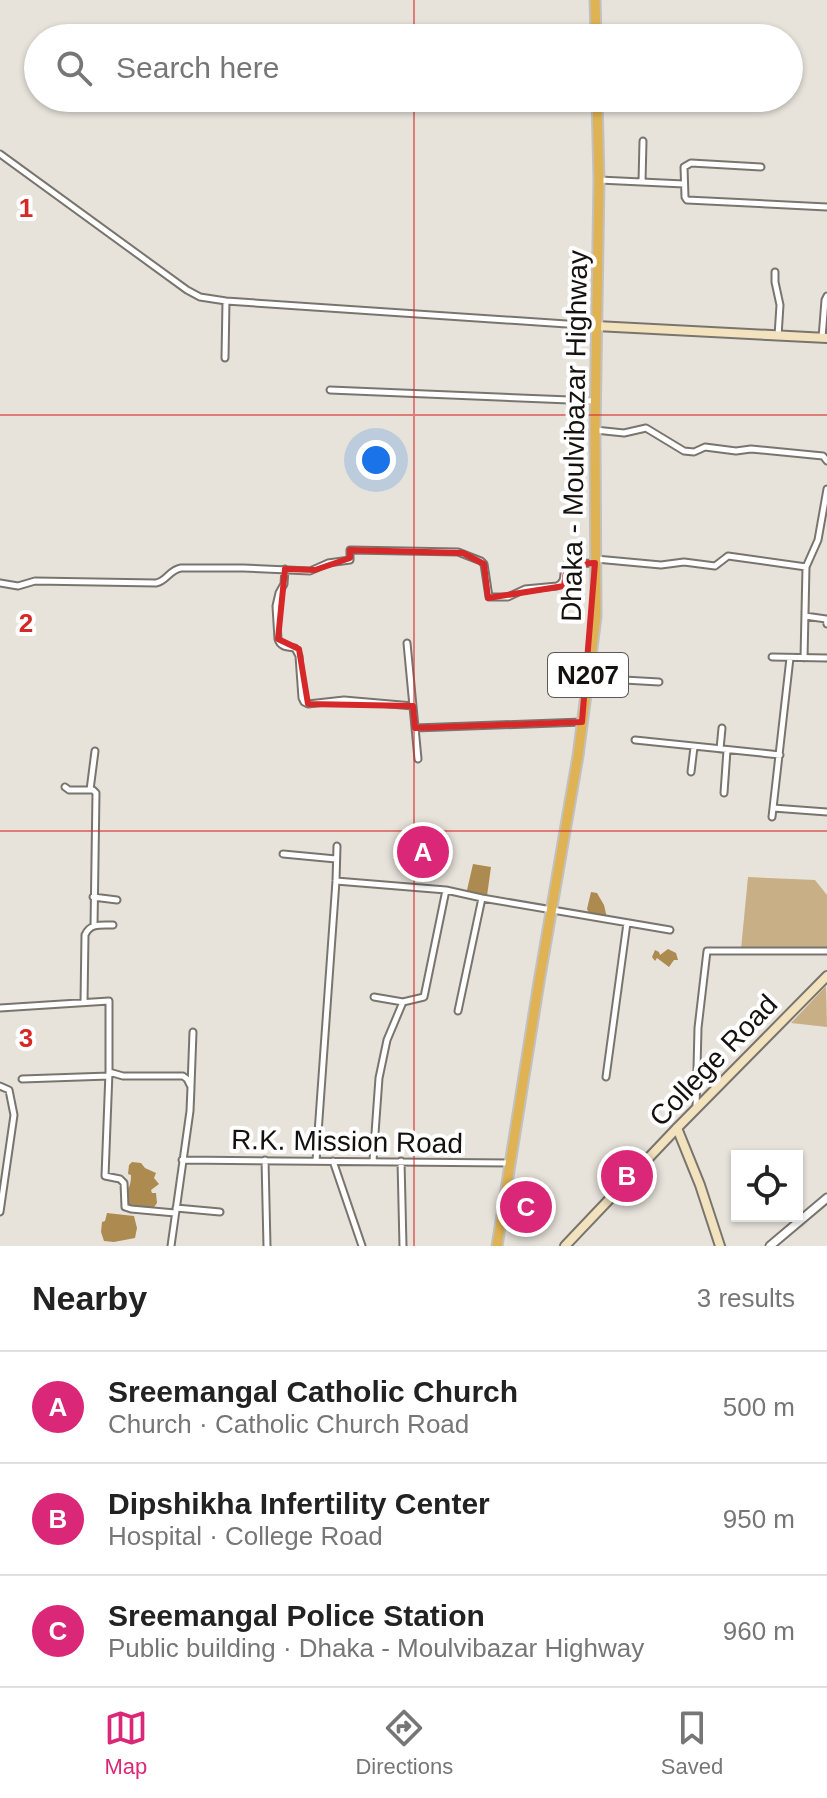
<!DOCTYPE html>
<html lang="en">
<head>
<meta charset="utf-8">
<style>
  :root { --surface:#fff; --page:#f6f6f6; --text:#222; --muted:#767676; --line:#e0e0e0; --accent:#db2777 }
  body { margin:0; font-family:Arial,sans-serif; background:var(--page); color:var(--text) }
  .controls { position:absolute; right:24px; bottom:24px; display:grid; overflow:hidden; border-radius:0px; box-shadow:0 2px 6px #0004 }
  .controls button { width:72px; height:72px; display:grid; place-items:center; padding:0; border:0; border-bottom:2px solid var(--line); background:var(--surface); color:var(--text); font:40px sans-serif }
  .you { position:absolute; left:376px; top:460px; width:28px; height:28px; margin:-20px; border:6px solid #fff; border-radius:50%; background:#1a73e8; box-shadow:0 0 0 12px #1a73e833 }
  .badge { display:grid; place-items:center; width:52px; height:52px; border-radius:50%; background:var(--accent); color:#fff; font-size:26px; font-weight:700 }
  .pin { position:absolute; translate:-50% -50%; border:4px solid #fff; box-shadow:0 2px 8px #0006 }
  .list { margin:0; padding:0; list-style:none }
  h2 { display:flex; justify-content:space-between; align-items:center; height:104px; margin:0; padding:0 32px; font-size:34px }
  h2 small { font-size:26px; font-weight:400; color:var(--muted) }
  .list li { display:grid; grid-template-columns:52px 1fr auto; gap:24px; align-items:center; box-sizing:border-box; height:112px; padding:0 32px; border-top:2px solid var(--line) }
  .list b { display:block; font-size:30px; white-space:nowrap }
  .list p { margin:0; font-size:26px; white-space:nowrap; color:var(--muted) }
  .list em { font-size:26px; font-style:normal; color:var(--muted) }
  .icon { flex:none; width:44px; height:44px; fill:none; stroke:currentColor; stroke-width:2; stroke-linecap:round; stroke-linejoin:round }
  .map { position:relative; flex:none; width:827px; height:1246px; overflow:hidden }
  .search { position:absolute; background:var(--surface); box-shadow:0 2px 6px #0004; left:24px; right:24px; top:24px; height:88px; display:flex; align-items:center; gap:20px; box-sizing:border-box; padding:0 28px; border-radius:44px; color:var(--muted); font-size:30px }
  .sheet { height:440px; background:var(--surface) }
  nav { display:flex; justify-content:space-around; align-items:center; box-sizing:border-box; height:112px; border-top:2px solid var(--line); background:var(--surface); font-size:22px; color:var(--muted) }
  nav a { display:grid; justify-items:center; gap:4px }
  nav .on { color:var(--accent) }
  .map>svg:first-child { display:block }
  .green { fill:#c8af85 }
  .water { fill:#ad8b50 }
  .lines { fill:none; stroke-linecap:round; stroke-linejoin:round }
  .minor-casing { stroke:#79756e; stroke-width:9 }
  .tertiary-casing { stroke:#79756e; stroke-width:11 }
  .secondary-casing { stroke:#79756e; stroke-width:12 }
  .trunk-casing { stroke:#c2c1c1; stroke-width:13 }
  .minor { stroke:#fff; stroke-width:5 }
  .tertiary { stroke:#fff; stroke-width:7 }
  .secondary { stroke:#f3e2be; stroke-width:8 }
  .trunk { stroke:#dfb253; stroke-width:9 }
  .marked { fill:none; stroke:#d62828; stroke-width:6; stroke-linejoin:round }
  .grid { fill:none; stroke:#d62828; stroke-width:2; stroke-opacity:0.55 }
  .labels { text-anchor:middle; stroke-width:8; stroke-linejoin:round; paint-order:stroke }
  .shield { fill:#fff; stroke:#5a5958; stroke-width:2 }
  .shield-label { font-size:26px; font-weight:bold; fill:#141210 }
  .street-label { font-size:28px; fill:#141210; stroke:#fff }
  .grid-label { font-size:26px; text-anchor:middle; font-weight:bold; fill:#d62828; stroke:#fff; stroke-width:8; stroke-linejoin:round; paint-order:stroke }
</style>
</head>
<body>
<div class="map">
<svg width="827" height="1246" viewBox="0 0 827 1246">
  <rect width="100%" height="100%" fill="#e7e3db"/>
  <path class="green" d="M748 877 815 880 827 895V951L741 949Z
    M826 986 827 1027 791 1023Z"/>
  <path class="water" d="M473 864 491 867 487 896 472 894 467 890Z
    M591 892 597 893 604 905 607 918 590 915 587 909Z
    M668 949 676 953 678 960H674L669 967 657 958 655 961 652 957 655 950 659 952 660 955Z
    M132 1162 141 1163 145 1168 156 1173 154 1178 159 1184 151 1190 152 1193H156L157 1203 154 1207H131L126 1204V1192C130 1187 131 1182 131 1175L128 1174 129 1165Z
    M107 1213 134 1216 137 1228 135 1238 114 1242 104 1241 101 1232 102 1222 105 1221Z"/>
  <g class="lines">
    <defs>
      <path id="minor" d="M0 154 187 290 200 297 226 301 596 326
        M761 167 691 163 684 167 685 197 687 200 827 207
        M599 180 684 184
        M642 182 643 141
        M775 272V282L780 305 778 336
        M822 338 825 300 827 296
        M225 358 226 301
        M330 390 594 401
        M595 430 624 433 646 428 684 451 694 452 705 447 736 451 751 449 823 456 827 461
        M596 559 661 565 684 562 715 566 728 556 806 567
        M285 569 284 584 279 593 276 606 278 639C280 647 287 647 295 648L299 656 302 698 304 702 308 704 344 700 413 706
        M0 583 18 586 35 581 156 583C167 581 169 570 181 568H243L310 571 328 563 350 560V550L458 552 481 561 484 564 489 597H508L525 589 557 586C568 581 561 572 567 564L595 563
        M805 616 826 619 827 624
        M407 643 418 759
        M772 657 827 658
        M804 658 806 567 818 540 827 489
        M589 678 659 682
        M415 728 582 722
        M635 740 780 755
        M720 749 722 728
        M691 772 694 747
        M65 787 69 790H93L96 793 94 926
        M90 790 95 751
        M724 793 727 750
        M773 808 827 812
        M772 817 790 658
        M283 854 336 859
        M336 881 446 890 482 898 670 930
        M93 897 117 900
        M374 997 403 1002
        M84 1002 85 935C90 923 101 925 113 925
        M0 1008 109 1001V1072L123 1076H183L187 1079 191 1087 190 1111 171 1246
        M458 1011 482 898
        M109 1072 105 1176 120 1179 124 1183 125 1207 131 1209 175 1213
        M606 1077 627 923
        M22 1079 109 1076
        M0 1086 9 1090 14 1115 0 1212
        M191 1086 193 1032
        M696 1109 698 1028 707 951H827
        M182 1160 509 1163
        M265 1160 267 1246
        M316 1161 336 881 337 846
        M333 1161 362 1246
        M373 1161 379 1078 387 1040 403 1002 424 997 446 890
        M401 1161 403 1246
        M176 1208 220 1212"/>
      <path id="tertiary" d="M770 1246 827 1198"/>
      <path id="secondary" d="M596 326 827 338
        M677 1128 700 1185 720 1246
        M565 1246 677 1128 827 976"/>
      <path id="trunk" d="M595 0 596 38
        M497 1246 539 982 578 756 596 617 595 430 599 180 597 98"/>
    </defs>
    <use href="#minor" class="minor-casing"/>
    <use href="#tertiary" class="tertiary-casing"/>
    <use href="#secondary" class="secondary-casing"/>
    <use href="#trunk" class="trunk-casing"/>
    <use href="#minor" class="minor"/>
    <use href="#tertiary" class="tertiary"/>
    <use href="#secondary" class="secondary"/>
    <use href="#trunk" class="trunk"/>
  </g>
  <path class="marked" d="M350 550 463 553 484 564 488 598 564 586 567 564 595 563 582 722 415 728 413 706 308 704 299 649 278 639 285 569 315 570 350 558Z"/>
  <path class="grid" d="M414 0V38M414 98V1246M0 415H827M0 831H827"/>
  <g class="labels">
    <rect class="shield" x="548" y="653" width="80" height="44" rx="6"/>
    <g class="shield-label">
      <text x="588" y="684">N207</text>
    </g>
    <g class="street-label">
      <text transform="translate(574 436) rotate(-89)" y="10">Dhaka - Moulvibazar Highway</text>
      <text transform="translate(713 1060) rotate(-46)" y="10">College Road</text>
      <text transform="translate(347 1141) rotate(1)" y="10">R.K. Mission Road</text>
    </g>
  </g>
  <g class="grid-label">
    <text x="26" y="217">1</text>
    <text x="26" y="632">2</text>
    <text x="26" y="1047">3</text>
  </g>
</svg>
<div class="controls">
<button><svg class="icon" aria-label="locate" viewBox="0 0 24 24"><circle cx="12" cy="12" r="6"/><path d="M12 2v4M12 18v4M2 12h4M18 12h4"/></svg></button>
</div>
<div class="you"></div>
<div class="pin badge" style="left:423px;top:852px">A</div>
<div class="pin badge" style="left:627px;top:1176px">B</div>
<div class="pin badge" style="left:526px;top:1207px">C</div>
<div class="search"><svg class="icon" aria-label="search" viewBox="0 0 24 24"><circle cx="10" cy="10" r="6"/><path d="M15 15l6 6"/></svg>Search here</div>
</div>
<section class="sheet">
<h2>Nearby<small>3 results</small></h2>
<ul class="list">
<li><span class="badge">A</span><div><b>Sreemangal Catholic Church</b><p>Church · Catholic Church Road</p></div><em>500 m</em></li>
<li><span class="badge">B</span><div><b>Dipshikha Infertility Center</b><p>Hospital · College Road</p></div><em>950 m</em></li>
<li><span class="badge">C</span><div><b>Sreemangal Police Station</b><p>Public building · Dhaka - Moulvibazar Highway</p></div><em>960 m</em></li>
</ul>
</section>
<nav>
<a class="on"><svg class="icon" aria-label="map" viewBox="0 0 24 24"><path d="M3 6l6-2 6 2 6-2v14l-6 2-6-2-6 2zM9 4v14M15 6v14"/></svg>Map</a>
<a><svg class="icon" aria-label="directions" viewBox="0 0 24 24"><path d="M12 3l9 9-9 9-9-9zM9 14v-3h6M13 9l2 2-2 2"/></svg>Directions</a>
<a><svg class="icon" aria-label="saved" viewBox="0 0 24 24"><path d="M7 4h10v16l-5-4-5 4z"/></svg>Saved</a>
</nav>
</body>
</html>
